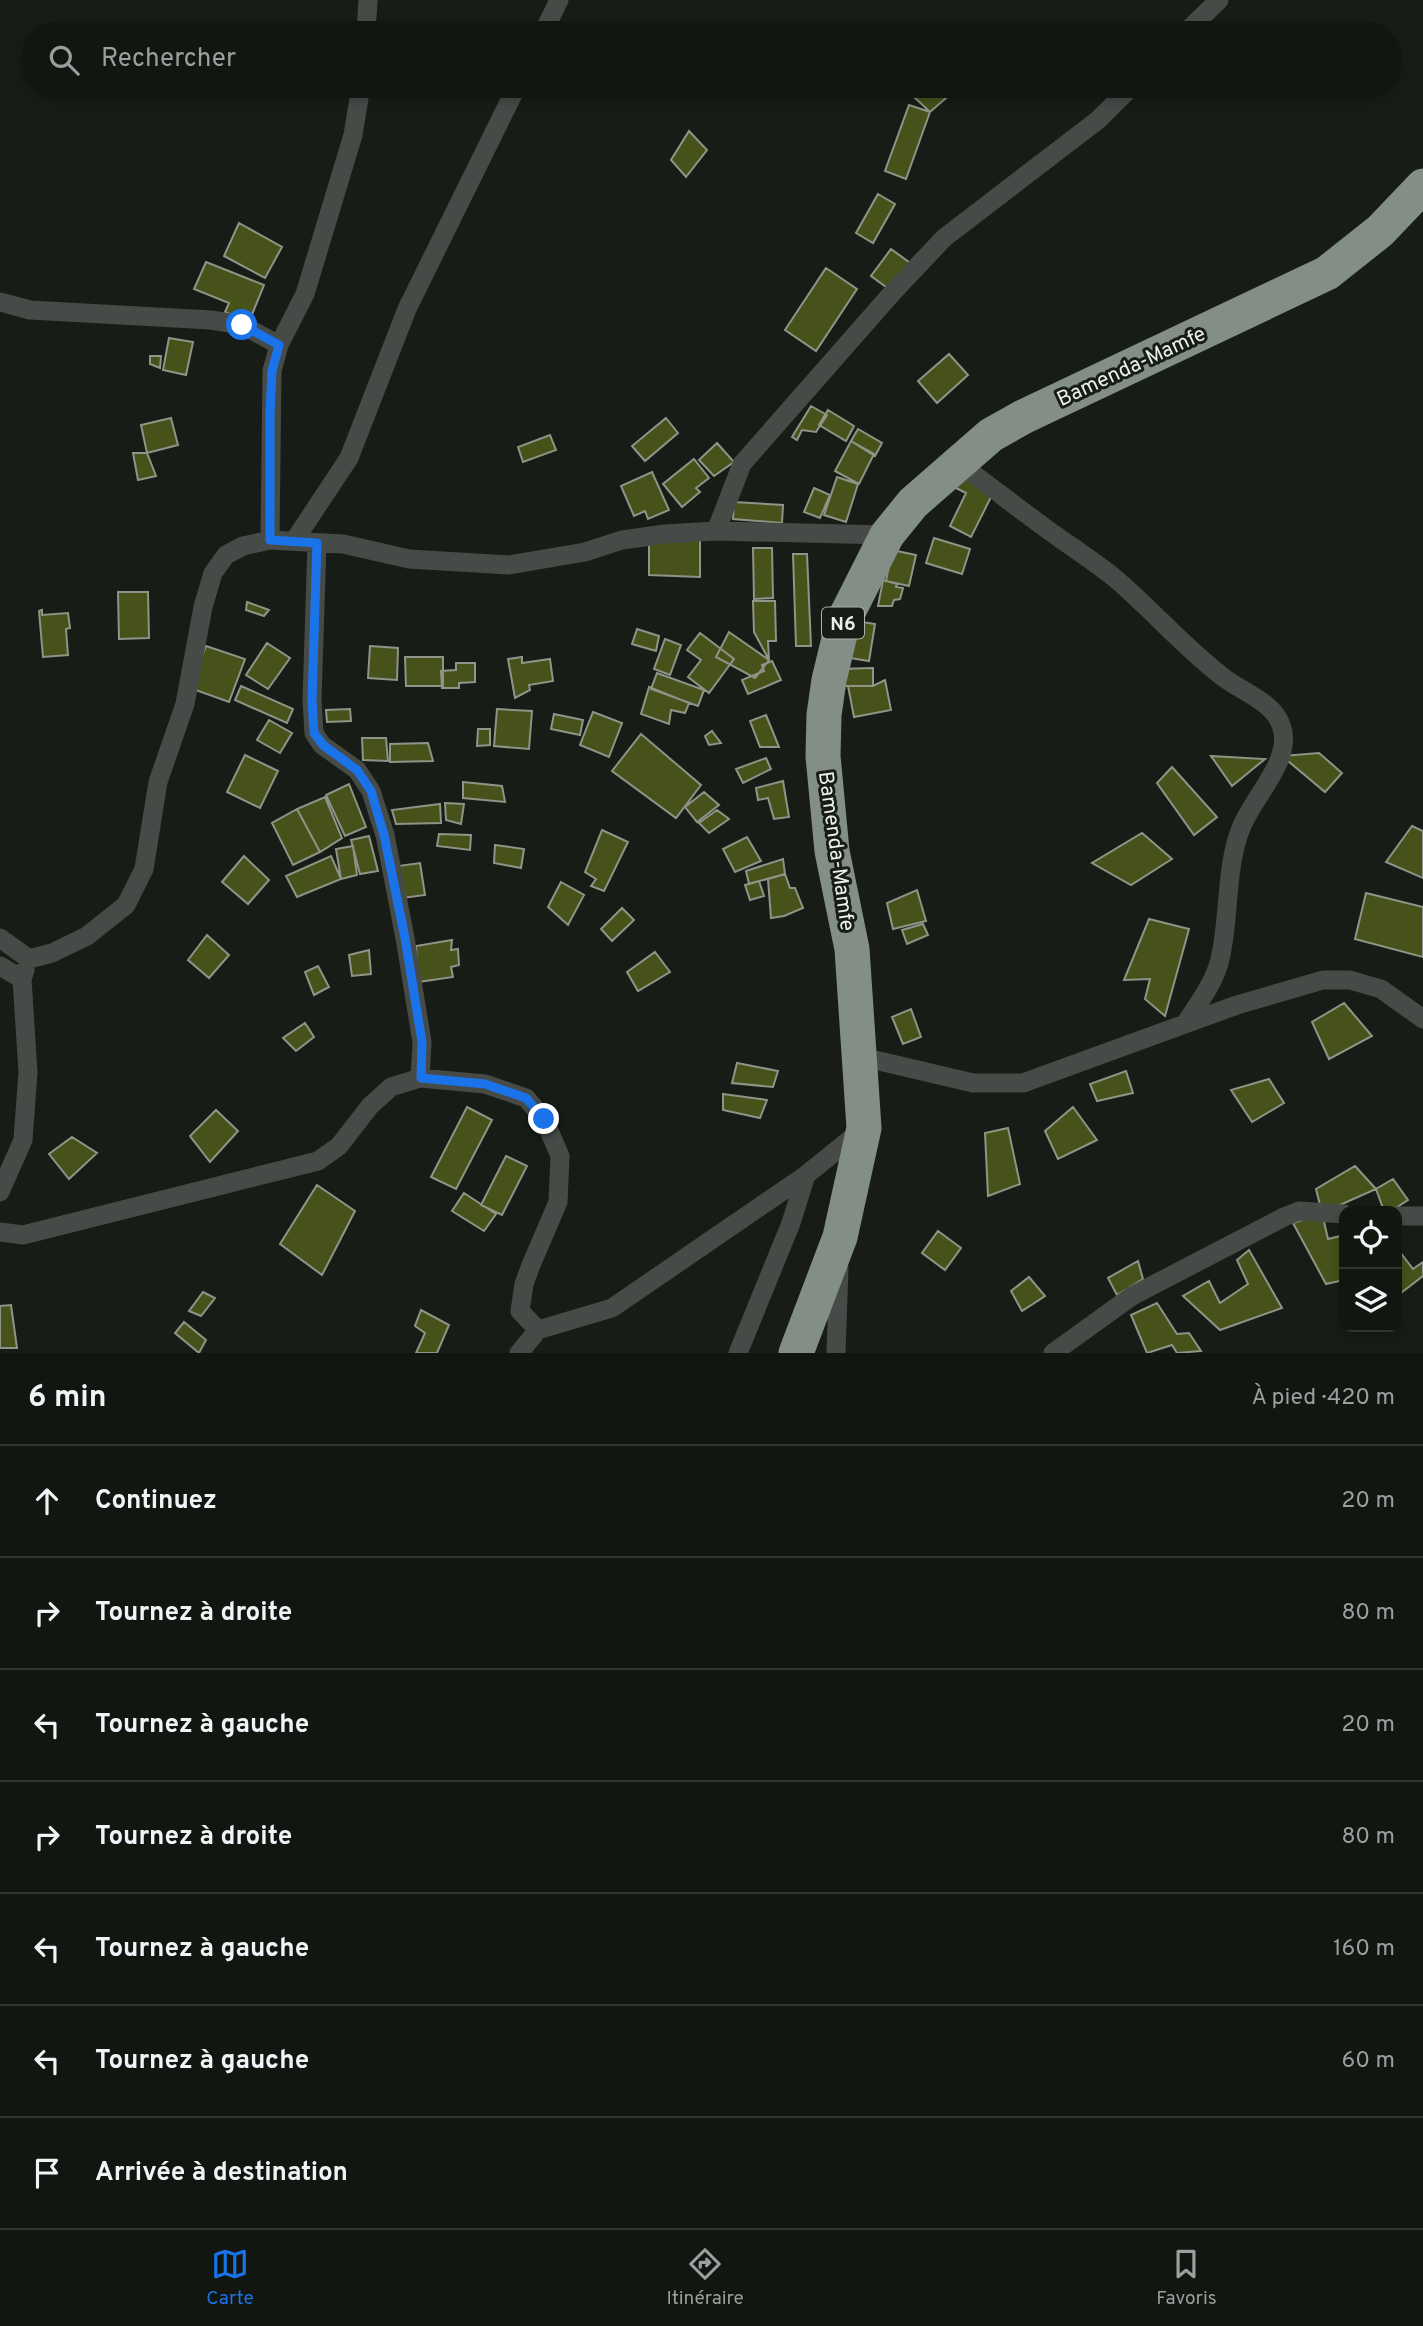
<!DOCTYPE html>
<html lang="fr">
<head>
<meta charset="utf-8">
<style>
  :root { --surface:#111610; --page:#1a1f19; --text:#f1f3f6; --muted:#9c9f9f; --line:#303530; --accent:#1a73e8 }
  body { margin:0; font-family:Overpass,sans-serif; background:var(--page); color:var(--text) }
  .controls { position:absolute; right:21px; bottom:21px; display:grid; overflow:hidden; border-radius:14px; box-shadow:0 4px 10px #0003 }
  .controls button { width:63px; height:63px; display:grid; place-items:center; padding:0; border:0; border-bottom:2px solid var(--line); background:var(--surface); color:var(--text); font:35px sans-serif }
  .stop { position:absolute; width:21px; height:21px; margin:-16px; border:5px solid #1a73e8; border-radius:50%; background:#fff }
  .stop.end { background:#1a73e8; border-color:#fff; box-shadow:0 2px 7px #0008 }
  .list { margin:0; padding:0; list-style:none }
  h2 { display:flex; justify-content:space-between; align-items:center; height:91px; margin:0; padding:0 28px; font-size:30px }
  h2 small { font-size:23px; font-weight:400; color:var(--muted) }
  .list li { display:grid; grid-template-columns:46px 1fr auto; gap:21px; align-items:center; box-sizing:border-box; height:112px; padding:0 28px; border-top:2px solid var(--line) }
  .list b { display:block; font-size:26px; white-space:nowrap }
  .list em { font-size:23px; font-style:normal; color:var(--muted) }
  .icon { flex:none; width:38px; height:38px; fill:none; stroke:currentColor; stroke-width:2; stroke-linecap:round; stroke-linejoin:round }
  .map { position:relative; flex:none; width:1423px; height:1353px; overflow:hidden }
  .search { position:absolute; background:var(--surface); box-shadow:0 4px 10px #0003; left:21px; right:21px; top:21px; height:77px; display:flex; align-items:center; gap:18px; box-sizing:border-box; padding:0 24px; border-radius:38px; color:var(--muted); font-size:26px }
  .sheet { height:875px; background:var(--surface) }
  nav { display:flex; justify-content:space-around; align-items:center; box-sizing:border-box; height:98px; border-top:2px solid var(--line); background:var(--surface); font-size:19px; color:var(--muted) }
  nav a { display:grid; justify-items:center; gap:4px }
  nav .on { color:var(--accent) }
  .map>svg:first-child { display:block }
  .building { fill:#46521a; stroke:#909388; stroke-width:2 }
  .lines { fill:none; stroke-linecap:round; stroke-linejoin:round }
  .street { stroke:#474b48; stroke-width:19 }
  .highway { stroke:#828e86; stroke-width:35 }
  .route { stroke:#1a73e8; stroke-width:9 }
  .labels { text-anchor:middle; stroke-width:6; stroke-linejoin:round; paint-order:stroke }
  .shield { fill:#171d16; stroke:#acb1ab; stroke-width:2 }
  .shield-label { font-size:19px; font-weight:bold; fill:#ecf0eb }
  .street-label { font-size:21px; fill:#ecf0eb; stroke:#171d16 }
</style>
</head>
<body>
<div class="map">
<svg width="1423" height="1353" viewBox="0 0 1423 1353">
  <rect width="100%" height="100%" fill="#171d16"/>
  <path class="building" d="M924 86H960L930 112 913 96Z
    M909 105 930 112 906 179 885 171Z
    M689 131 707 150 686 177 671 160Z
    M878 194 895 204 873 243 856 233Z
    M239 223 282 247 265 278 224 256Z
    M891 249 913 265 893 292 871 276Z
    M206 262 264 285 249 322 225 312 229 303 194 289Z
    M826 268 857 289 816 351 785 330Z
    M169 338 193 342 186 375 163 370Z
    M949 354 968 375 937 403 918 381Z
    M150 356H161L160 368 150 364Z
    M811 406 827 415 816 432 802 430 797 440 792 437Z
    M828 410 854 426 846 441 819 425Z
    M171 418 178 445 147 453 141 425Z
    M666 418 678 433 645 461 632 446Z
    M858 429 882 443 875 456 851 441Z
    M550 435 556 450 523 462 518 447Z
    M851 441 874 454 859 484 835 471Z
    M717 443 734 462 714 476 699 460Z
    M133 453H147L156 476 138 480Z
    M694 459 709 478 696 488 700 492 682 507 663 484Z
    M652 472 669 510 648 519 645 511 634 516 621 486Z
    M960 472 995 489 971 537 950 526 966 493 952 486Z
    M837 477 858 484 846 522 824 515Z
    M814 488 830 495 820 518 804 512Z
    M734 502 783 505 782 523 733 519Z
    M700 536V577L649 575V542Z
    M934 538 970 549 962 574 926 563Z
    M753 548H772L773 598 754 599Z
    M892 550 916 555 909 586 886 581Z
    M793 554H807L811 646H796Z
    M883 580 897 584 896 587 903 588 900 599 894 600 892 606H878Z
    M118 592H148L149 638 119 639Z
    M753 601H775L776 641H768L769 660 754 632Z
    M247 602 269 610 264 616 246 610Z
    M42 610V615L68 613 70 628 66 629 68 655 43 657 39 611Z
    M856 621 875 624 869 661 850 658Z
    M637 629 659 636 656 651 632 644Z
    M729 632 769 660 755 678 716 657Z
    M700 633 734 659 709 693 688 677 701 660 687 650Z
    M665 639 681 645 670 675 654 669Z
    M267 643 290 658 268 689 246 675Z
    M206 646 245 659 229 702 190 688Z
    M370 646 398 648 397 680 368 678Z
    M405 657H443V686H406Z
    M522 657V663L550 659 553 681 529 685 530 690 515 698 508 659Z
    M772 661 781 680 748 694 742 680 764 671 762 665Z
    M456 663H475V682L459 683V688H442L441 671 456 670Z
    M873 668V686H837V669Z
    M657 673 704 690 698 706 651 689Z
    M885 680 891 710 854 717 848 686H873Z
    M241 686 293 709 287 723 235 700Z
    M649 687 689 703 685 713 671 710 669 724 641 714Z
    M350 709 351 721 327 722 326 710Z
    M497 709 532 711 529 749 494 746Z
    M593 712 622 723 609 757 580 745Z
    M554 714 583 720 580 735 551 729Z
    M766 715 779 747H760L750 721Z
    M269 720 292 733 280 753 257 740Z
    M478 729H490V745L477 746Z
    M712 731 721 743 709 745 705 736Z
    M641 734 701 785 676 818 612 771Z
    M362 738H386L388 761 363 760Z
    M428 743 433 761 390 762V744Z
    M1319 753 1342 773 1325 792 1282 756Z
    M245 755 278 771 260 808 227 792Z
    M1211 756 1265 759 1232 786Z
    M766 758 771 769 743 783 736 769Z
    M1172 767 1217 817 1194 835 1157 783Z
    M783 781 789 817 774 819 768 798 758 800 756 788Z
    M463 782 502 786 505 802 463 798Z
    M349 784 366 827 345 836 326 795Z
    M704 792 719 805 697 822 685 807Z
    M325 797 342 838 320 852 297 809Z
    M445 803 464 804 461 824 446 820Z
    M440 804 441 823 396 824 392 810Z
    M297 809 320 852 293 865 272 823Z
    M717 810 729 819 709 833 699 823Z
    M1412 826 1423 831V878L1386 862Z
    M602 830 628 842 604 891 591 886 596 879 585 872Z
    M1142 833 1172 859 1131 885 1092 863Z
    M439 834 471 835 470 850 437 846Z
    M369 836 378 871 360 874 351 840Z
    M747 837 761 861 735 872 723 849Z
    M495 845 524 849 521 868 494 863Z
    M353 846 357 875 341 879 336 849Z
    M244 856 269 880 248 904 222 882Z
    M331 856 341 879 297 897 286 876Z
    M783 859 785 874 749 884 746 871Z
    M420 863 425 895 403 898 398 866Z
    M785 874 790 888H795L803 908 784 916 771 918 768 879Z
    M759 881 764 896 750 900 745 885Z
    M561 882 584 895 568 925 548 907Z
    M917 890 926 921 893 929 887 903Z
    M1366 893 1423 907V957L1355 939Z
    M622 908 634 920 612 941 601 929Z
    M1149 919 1189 929 1165 1016 1145 999 1150 979 1124 980Z
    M923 924 928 935 907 944 902 930Z
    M207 935 229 955 209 978 188 960Z
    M452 940 451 950 458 949 459 965 451 967 453 977 418 982 416 946Z
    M369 950 371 974 352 976 349 955Z
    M655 952 670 972 638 991 627 972Z
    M318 966 329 987 314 995 305 972Z
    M1344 1003 1372 1036 1329 1059 1312 1022Z
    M911 1009 921 1037 903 1044 892 1017Z
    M305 1023 314 1037 296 1051 283 1038Z
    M737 1063 778 1071 773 1087 732 1083Z
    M1126 1071 1133 1093 1097 1101 1090 1084Z
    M1269 1079 1284 1103 1252 1122 1231 1090Z
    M723 1094 767 1100 760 1118 723 1110Z
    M467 1107 492 1120 456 1189 431 1177Z
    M1073 1107 1097 1140 1058 1159 1045 1131Z
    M216 1110 238 1131 210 1162 190 1136Z
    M1008 1128 1020 1184 988 1196 985 1133Z
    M72 1137 97 1153 69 1179 49 1154Z
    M506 1156 527 1166 502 1215 481 1205Z
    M1355 1166 1376 1189 1322 1213 1316 1189Z
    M1393 1179 1408 1200 1391 1211H1384L1376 1189Z
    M317 1185 355 1211 322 1275 280 1244Z
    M464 1193 496 1214 484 1231 452 1211Z
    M1322 1213 1328 1239 1344 1235V1280L1326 1284 1293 1223Z
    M938 1231 961 1248 945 1270 922 1253Z
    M1397 1248 1413 1269 1423 1262V1276L1397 1296Z
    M1249 1250 1282 1308 1220 1330 1183 1296 1209 1281 1220 1303 1248 1284 1237 1260Z
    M1138 1261 1143 1279 1117 1295 1108 1278Z
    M1029 1277 1045 1296 1022 1311 1011 1291Z
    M203 1292 215 1298 201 1316 189 1311Z
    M1157 1303 1177 1334 1189 1333 1201 1351 1177 1353 1172 1345 1147 1353 1131 1315Z
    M11 1305 17 1348H0V1306Z
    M421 1310 449 1325 437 1353H416L425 1333 415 1326Z
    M184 1322 206 1340 199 1353 175 1333Z"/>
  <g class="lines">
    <path class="street" d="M366 33 368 0
      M543 33 559 0
      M1185 33 1219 0
      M0 302 30 310 211 320 242 325 279 345
      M959 464C987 483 1012 504 1040 524 1065 543 1093 560 1117 580 1153 611 1185 648 1223 677 1242 692 1275 702 1282 728 1292 761 1253 797 1241 828 1225 868 1230 917 1220 959 1215 982 1198 1004 1185 1024
      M716 531 742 464 893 292 944 238 1098 120 1132 86
      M270 540 272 371 279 345 305 294 353 135 361 86
      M294 541 349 458 407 309 517 86
      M317 543 312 700 314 733 322 745 357 770 371 791 385 835 405 938 422 1042 420 1078
      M0 938 29 959
      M29 959 52 953 87 936 126 905 144 869 158 782 185 704 203 607 213 573 226 555 243 546 270 540 343 544 409 559 509 565 585 552 622 540 665 534 716 531 887 535
      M0 966 22 979 25 970
      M858 1056 973 1083H1023L1237 1005 1323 980H1350L1381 989 1423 1019
      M0 1192 23 1140 28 1072 22 979
      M1397 1216H1423
      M0 1232 23 1235 318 1161 339 1146 370 1106 391 1087 420 1078 485 1084 526 1098 544 1119 560 1156 558 1202 531 1265 524 1284 520 1311 538 1330 612 1308 806 1175 863 1129
      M519 1353 538 1330
      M738 1353 791 1223 806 1175
      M836 1353 839 1267
      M1053 1353 1132 1296 1284 1217 1299 1211 1344 1214"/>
    <path class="highway" d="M796 1353 840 1237 864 1128 852 949 832 851 823 756 824 715 829 680 843 622 887 535 913 503 991 435 1023 417 1327 273 1380 231 1423 186"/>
  </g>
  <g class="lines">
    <path class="route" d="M242 325 279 345 272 371 270 413V540L317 543 312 700 314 733 323 745 357 770 371 791 384 835 405 938 422 1042 421 1078 485 1084 526 1098 544 1119"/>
  </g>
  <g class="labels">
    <rect class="shield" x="822" y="607.5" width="42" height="31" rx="5"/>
    <g class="shield-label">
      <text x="843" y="630">N6</text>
    </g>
    <g class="street-label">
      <text transform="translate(1131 366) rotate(-25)" y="7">Bamenda-Mamfe</text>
      <text transform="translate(837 851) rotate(82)" y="7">Bamenda-Mamfe</text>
    </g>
  </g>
</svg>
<div class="controls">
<button><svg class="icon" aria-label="locate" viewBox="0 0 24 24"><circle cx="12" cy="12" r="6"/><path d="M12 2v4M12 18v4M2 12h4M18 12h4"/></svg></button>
<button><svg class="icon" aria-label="layers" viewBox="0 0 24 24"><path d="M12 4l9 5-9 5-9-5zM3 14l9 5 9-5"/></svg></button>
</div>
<div class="stop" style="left:242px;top:325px"></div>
<div class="stop end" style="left:544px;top:1119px"></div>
<div class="search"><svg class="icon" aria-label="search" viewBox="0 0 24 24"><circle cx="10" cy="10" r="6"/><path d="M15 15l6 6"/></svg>Rechercher</div>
</div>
<section class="sheet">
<h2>6 min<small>À pied · 420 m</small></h2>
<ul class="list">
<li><svg class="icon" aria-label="ahead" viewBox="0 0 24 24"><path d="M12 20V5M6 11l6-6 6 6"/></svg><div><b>Continuez</b></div><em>20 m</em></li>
<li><svg class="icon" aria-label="right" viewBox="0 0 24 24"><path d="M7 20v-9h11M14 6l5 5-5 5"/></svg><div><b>Tournez à droite</b></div><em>80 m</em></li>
<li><svg class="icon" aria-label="left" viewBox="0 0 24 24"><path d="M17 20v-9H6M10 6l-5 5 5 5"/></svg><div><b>Tournez à gauche</b></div><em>20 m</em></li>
<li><svg class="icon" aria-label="right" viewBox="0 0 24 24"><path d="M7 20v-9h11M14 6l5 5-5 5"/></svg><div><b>Tournez à droite</b></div><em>80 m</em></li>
<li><svg class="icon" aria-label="left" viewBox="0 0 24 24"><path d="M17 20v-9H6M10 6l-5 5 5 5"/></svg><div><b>Tournez à gauche</b></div><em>160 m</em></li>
<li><svg class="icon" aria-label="left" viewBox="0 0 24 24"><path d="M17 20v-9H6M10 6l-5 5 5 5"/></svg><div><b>Tournez à gauche</b></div><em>60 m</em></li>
<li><svg class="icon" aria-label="arrive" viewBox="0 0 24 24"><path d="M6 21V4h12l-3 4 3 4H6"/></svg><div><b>Arrivée à destination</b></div></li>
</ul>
</section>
<nav>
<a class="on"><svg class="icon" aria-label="map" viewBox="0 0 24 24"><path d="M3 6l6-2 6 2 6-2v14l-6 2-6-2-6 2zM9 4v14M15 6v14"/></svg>Carte</a>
<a><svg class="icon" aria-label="directions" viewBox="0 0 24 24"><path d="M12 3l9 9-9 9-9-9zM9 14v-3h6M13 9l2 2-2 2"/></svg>Itinéraire</a>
<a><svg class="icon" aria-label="saved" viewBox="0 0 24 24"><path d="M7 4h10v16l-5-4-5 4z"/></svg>Favoris</a>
</nav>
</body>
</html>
